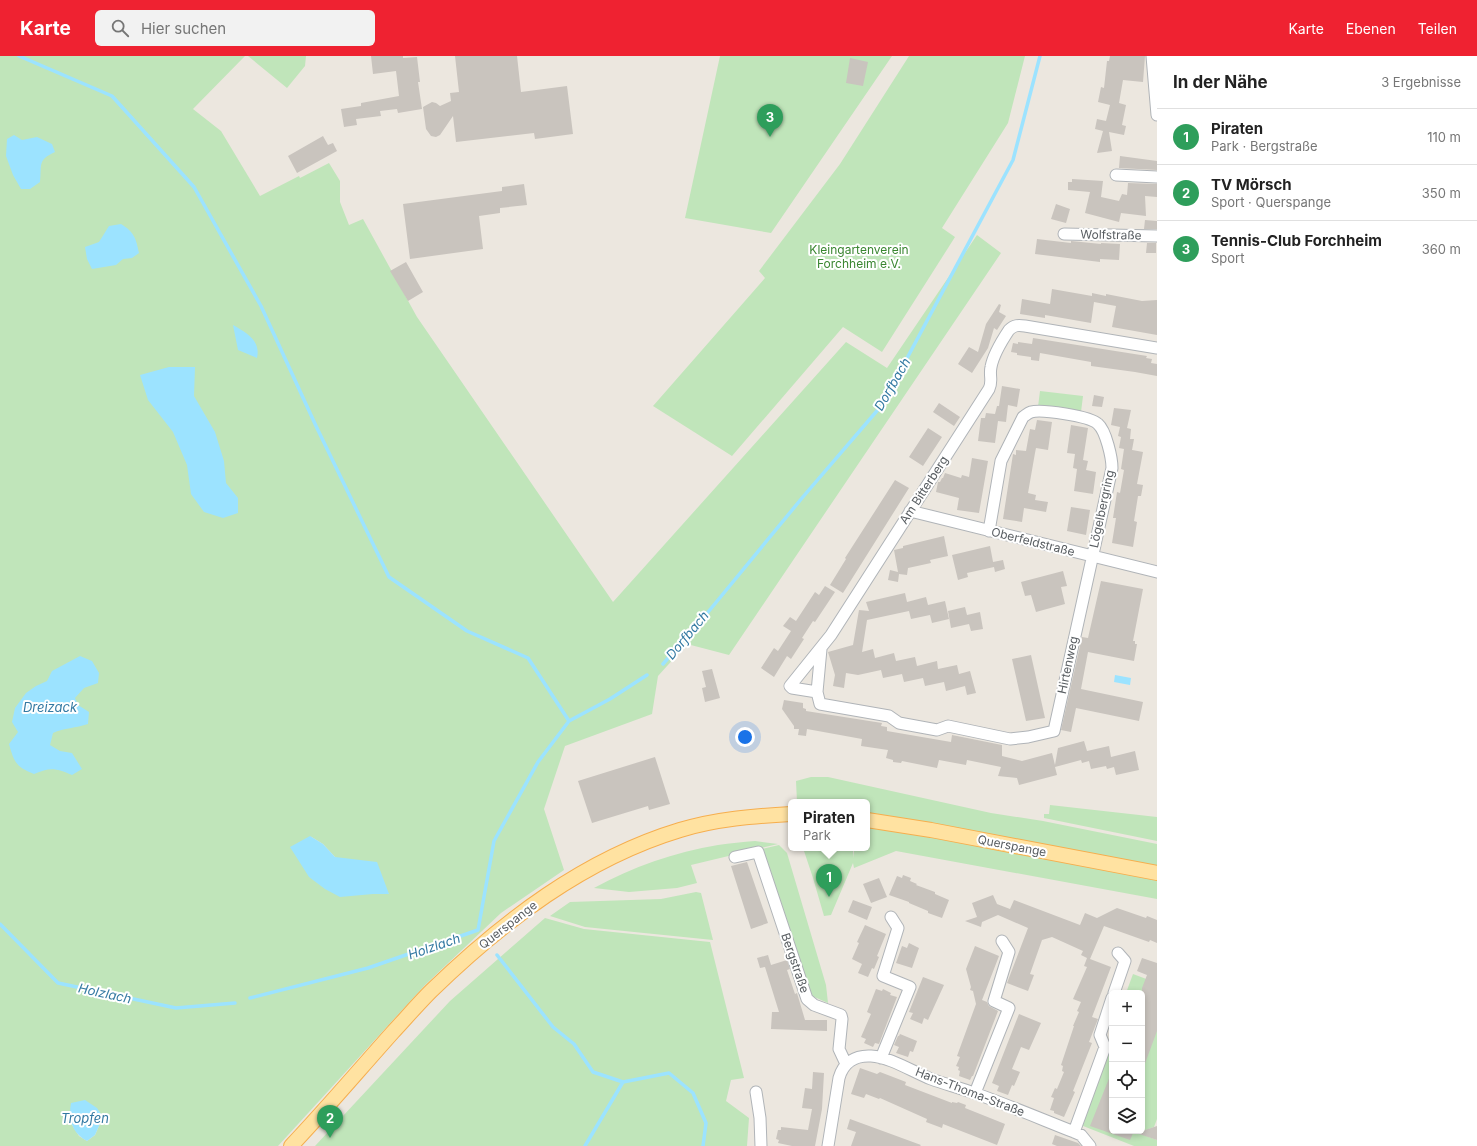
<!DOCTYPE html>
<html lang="de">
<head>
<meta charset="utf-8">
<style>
  :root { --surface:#fff; --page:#f2f2f2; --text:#222; --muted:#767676; --line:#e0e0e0; --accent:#ef2231 }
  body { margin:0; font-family:Inter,sans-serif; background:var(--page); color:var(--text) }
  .controls { position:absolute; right:12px; bottom:12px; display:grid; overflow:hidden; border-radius:6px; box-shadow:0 2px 6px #0003 }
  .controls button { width:36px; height:36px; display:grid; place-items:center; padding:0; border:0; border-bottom:1px solid var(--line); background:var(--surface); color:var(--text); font:20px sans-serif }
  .you { position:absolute; left:745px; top:681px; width:14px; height:14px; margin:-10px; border:3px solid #fff; border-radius:50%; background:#1a73e8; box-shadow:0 0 0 6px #1a73e833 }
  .badge { display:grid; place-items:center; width:26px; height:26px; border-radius:50%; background:var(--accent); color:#fff; font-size:13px; font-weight:700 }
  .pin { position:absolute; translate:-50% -33px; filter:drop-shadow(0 1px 2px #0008) }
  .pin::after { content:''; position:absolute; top:21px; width:14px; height:12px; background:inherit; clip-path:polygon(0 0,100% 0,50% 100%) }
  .popup { position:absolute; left:788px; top:743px; width:82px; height:52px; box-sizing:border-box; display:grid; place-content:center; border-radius:6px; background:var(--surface); filter:drop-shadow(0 1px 3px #0005); font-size:13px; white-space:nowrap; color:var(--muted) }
  .popup b { font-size:15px; color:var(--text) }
  .popup::after { content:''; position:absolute; left:50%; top:100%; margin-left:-8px; border:8px solid transparent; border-top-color:var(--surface) }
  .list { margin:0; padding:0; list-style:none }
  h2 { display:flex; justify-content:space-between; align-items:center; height:52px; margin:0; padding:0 16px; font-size:17px }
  h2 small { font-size:13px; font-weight:400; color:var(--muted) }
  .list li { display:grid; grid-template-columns:26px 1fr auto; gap:12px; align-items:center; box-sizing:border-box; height:56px; padding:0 16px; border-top:1px solid var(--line) }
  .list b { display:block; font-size:15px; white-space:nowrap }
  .list p { margin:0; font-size:13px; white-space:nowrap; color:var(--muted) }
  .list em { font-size:13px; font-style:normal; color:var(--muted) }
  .icon { flex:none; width:22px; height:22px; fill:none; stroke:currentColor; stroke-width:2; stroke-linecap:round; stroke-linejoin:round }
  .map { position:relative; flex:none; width:1157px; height:1090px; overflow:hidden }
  header { display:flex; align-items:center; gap:24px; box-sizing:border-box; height:56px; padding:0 20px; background:var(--accent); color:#fff }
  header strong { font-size:19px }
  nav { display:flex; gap:22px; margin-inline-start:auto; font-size:14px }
  .search { width:280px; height:36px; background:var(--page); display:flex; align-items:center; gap:10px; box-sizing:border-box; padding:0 14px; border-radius:6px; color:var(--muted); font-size:15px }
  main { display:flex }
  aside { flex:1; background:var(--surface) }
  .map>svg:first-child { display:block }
  .green { fill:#c0e5ba; fill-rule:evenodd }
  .water { fill:#9ce3ff }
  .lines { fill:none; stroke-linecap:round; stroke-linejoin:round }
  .stream { stroke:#9ce3ff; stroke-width:3.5 }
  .building { fill:#c9c4be }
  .minor-casing { stroke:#b0b4b8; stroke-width:13 }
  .major-casing { stroke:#f6ae4e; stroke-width:16 }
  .minor { stroke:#fff; stroke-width:11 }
  .major { stroke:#ffe2a1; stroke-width:14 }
  .labels { text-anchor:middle; stroke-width:4; stroke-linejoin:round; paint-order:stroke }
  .street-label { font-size:12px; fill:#585d61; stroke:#fff }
  .park-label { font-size:12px; fill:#3a8631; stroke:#fff }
  .water-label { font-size:13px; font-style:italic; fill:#3379a2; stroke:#fff }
</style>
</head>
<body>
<header>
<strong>Karte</strong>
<div class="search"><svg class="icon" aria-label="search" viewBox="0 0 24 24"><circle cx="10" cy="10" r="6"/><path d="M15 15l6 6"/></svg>Hier suchen</div>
<nav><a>Karte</a><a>Ebenen</a><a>Teilen</a></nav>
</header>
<main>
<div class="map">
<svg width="1157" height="1090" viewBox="0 0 1157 1090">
  <rect width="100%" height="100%" fill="#ece7df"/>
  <path class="green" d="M0 0H245L193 53 221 75 260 140 299 120 300 122 329 107 340 125V146L349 169 363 163 417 261 613 546 846 286 887 312 977 179 1001 197 729 599 687 588 658 620 652 658 565 690 544 753 564 814 501 857 425 929 278 1090H0ZM310 780 323 788 335 801 389 838H373ZM103 1061 95 1079 87 1085 79 1080 72 1069Z
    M248 0H306L305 10 287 32Z
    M720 0H892L771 177 685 162Z
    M909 0H1025L1008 67 942 172 955 181 882 296 843 271 732 400 653 350 765 222 759 215 840 108Z
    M1040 335 1083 340 1081 356 1038 351Z
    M811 721H828L991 757 1043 765 1157 788V810L867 758V746H797L796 725Z
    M1050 749 1157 761V785L1044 762V758H1049Z
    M867 769 1157 822V843L896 795 854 812 853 807 831 859 824 860 813 822 803 792H824L853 795 854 802V794L833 792H867Z
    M755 785 778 788 691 809 697 827 677 832 629 836 594 832C632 811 675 796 718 789 730 787 743 786 755 785Z
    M779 789 787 797 826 929 828 947 812 940 762 793Z
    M696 836 701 837 713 884 585 871 550 860 570 846 661 843Z
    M545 862 584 873 710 886 744 1022 731 1024 726 1045 749 1062 747 1090H315L450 945Z
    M1133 918 1157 927V1063L1154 1071 1143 1075 1141 1078 1157 1084V1090H1134L1078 1068 1112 976V1075H1142V937H1126Z"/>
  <path class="water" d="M14 79 22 84 37 81 52 88 55 96C37 104 42 109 40 126L30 133H21L13 119 6 100 7 83Z
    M121 168C134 176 136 182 139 197L132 202 123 203 116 209 92 213 87 203 85 191 99 186 109 170Z
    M233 269C247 277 261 285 257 302L238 294Z
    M169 311H195L194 340 215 376 224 405 226 427 238 442V457L223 462 204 456 191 438 187 409 173 376 148 344 140 319Z
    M80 600 92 605 99 617 98 627 84 632 75 642 78 649 89 656 88 668C76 672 64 672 53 677L50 689 60 695 72 697 82 713 72 719C56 712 50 711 34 718 16 711 14 706 9 688L18 676 12 666 15 652 26 637 36 630 47 625 52 615Z
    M1115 619 1131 622 1130 629 1114 626Z
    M310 780 323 788 335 801 377 806 389 838H373L340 841 325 833 309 821 290 791Z
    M85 1044 97 1052 103 1061 95 1079 87 1085C72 1077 68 1064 71 1047Z"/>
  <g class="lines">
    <path class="stream" d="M19 0 112 40 194 131 261 250 316 370 389 521 467 575 528 602 569 665
      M663 608 704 561 802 442 882 349 1013 104 1040 0
      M0 868 58 927 176 952 235 947
      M497 899 553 971 574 988 593 1016 623 1026 669 1017 693 1037 706 1067 703 1090
      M250 942 368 912 478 874 494 785 538 706 569 665 610 643 647 619
      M585 1090 623 1026"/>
  </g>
  <path class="building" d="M371 0H403V2L417 1 420 26H418L422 53 398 57 397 53 380 55 381 60 356 63 357 69 344 71 341 53 361 50V47L399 40 396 15 373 18Z
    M455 0H517L521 36 567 30 573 78 535 83 534 77 456 86 453 60 440 79 436 81 431 80 426 73 423 51 432 46 436 47 440 50 451 45 450 37 459 36Z
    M1110 0H1145L1143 26 1123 24 1119 47 1126 49 1122 69 1126 70 1124 79 1109 76 1112 95 1097 97 1103 75 1095 73 1097 63 1106 65 1110 49 1098 46 1101 31 1104 32 1107 5H1109Z
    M850 2 868 6 863 30 846 27Z
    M323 80 328 89 333 87 337 95 297 117 288 100Z
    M1120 100 1157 105V114L1119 112Z
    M1072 123 1103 125 1101 141 1119 145 1122 138 1127 139 1128 127 1157 128V141L1145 140 1146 160 1121 157 1119 166 1085 157 1090 136 1068 134V126H1072Z
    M524 128 527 149 500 152V157L479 160 483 193 410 203 403 148 502 135V131Z
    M1056 148 1070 153 1066 167 1051 163Z
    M1145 164 1157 165V173H1144Z
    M1037 183 1071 187V185L1101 188V187L1120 188 1119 204 1100 203V206L1035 198Z
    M1147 187H1156V197H1146Z
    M406 206 423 236 408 245 390 215Z
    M1052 233 1092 240V237L1106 240V238L1142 245 1157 244V279L1112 271 1116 250 1094 246 1091 267 1045 259V262L1020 258 1022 243 1050 248Z
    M999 248 1001 249 999 256 1006 260 997 274 994 272 988 292 972 317 958 308 969 291 978 296 986 268Z
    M1033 282 1147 300 1146 302 1152 303 1151 307 1157 308V320L1135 316 1091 310V306L1040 297 1039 305 1031 304V301L1017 299V297L1011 296 1013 287 1018 288V286L1032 288Z
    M1002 330 1020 333 1017 351 1008 349 1006 366 998 365 995 387 978 385 981 362H985L986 357 995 358 997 350H999Z
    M1094 339 1104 341 1102 351 1092 350Z
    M939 347 960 361 954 370 933 356Z
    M1114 352 1131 354 1127 372 1131 373 1130 383H1134L1132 394 1127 393 1143 396 1137 428 1143 429 1141 440H1138L1134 465 1137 466 1133 491 1112 487 1116 462H1113L1117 436 1120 437 1124 414 1121 413 1124 393 1119 392 1121 381 1118 380 1120 371 1111 369Z
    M1037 364 1052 366 1048 394 1036 392 1035 397 1028 437 1036 439 1035 444 1048 446 1046 456 1024 452 1022 466 1003 463 1013 398 1016 399V394L1026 395 1030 373 1035 374Z
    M1071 369 1088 372 1083 404 1088 405 1086 414 1096 416 1093 438 1074 435 1077 413 1073 412 1075 398 1067 397Z
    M928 372 942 381 923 410 909 401Z
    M972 402 988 405 979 457 957 454 959 442 936 436 938 426H940L942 422H943L945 417 961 422 962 419 969 421Z
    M895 424 909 432 843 537 830 529 846 503 845 502Z
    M1071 451 1090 454 1086 479 1067 475Z
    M944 480 948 500 930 504 931 507 908 512 907 519 899 518 898 526 888 524 890 514 898 516 894 494 903 492V490Z
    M990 490 994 511 993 506 1003 504 1005 513 995 516 994 511 967 517 968 521 958 524 952 499Z
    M1063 515 1067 530 1061 531 1065 548 1036 556 1031 539 1025 540 1021 526Z
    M1101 525 1143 533 1133 585H1135V588H1137L1134 605 1088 596 1081 633 1143 646 1139 665 1076 652 1071 676 1061 674 1082 581 1088 582Z
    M825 530 835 536 815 566 813 565 802 582 804 583 791 603 787 600 774 621 761 612 774 592 778 595 791 575 783 570 790 561 796 565 815 536 819 539Z
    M905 537 907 546 926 541 928 549 945 545 949 563 932 567 930 559 911 563 909 555 867 564 862 596 873 593 875 602 894 597 896 605 915 601 917 610 937 605 938 613 957 609 959 618 970 615 976 637 967 639 965 630 946 635 944 626 925 630 923 622 904 626 902 618 883 622 881 614 858 619 846 617 844 632 833 630 835 619 828 596 853 589 859 554 869 555 866 546Z
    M965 551 967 559 980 556 983 573 971 575 969 568 951 572 948 555Z
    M1031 599 1045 662 1026 665 1012 603Z
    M712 613 720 642 705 646 702 632 706 631 702 615Z
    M784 644 803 647V652L806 653V655L882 667 881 670 887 671V675L951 686 952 679 1002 689V700L1022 705 1052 697 1055 709 1058 692 1084 685 1087 695 1109 690 1111 701 1135 695 1139 714 1116 719 1114 711 1107 713 1106 710 1091 713 1089 705 1082 707 1081 704 1055 711 1057 719 1019 729 1017 722 998 720 1001 711 967 704 966 709 939 704 937 712 902 705 901 707 893 706V704L886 702 888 694 861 690 862 683 807 673 806 680 798 679 799 673H794V670L782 653Z
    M655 701 670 748 649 754 648 750 592 767 578 725Z
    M747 806 768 867 751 873 731 810Z
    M903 819 911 822 910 825 917 828 916 829 935 836V838L949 844 942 862 928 857V855L909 847V846L889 839 897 820 902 822Z
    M879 822 887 841 871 847 863 828Z
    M993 839 997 848 1010 853 1014 844 1080 869 1085 857 1097 862 1117 852 1146 862 1147 860 1157 864V887L1150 884 1149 886 1104 870 1090 903 1111 911 1092 961 1098 963 1089 986 1092 987 1073 1035 1075 1036 1064 1061 1054 1057V1055L1050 1054 1054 1042 1051 1041 1055 1032 1057 1033 1064 1016 1062 1015 1063 1010 1061 1009 1074 970H1073L1079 956 1077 955 1081 946 1073 943 1087 911 1084 910 1087 902 1081 899 1083 895 1052 881 1042 884 1030 918 1034 919 1028 935 1007 927 1028 872 998 859 982 866 981 871 965 865 977 861 972 847Z
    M853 844 872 851 867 864 848 856Z
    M865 869 886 878 877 900 879 901 874 913 872 912 868 921 858 917 862 908 852 903 859 887 857 886Z
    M909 887 919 892 912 912 896 907 902 890 907 892Z
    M975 890 999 900 982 944 987 946 989 950 998 955 973 1020H972L970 1024 959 1020 960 1015 958 1014 959 1011 956 1010 960 1001 957 1000 976 948 973 935 970 934 971 931 966 913Z
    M768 899 771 909 787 904 790 913 787 914 795 938 797 937 805 964H827V975L771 973 772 956H779L765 911 760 912 757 902Z
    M1142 902 1157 907V975L1143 1013 1142 932 1147 919 1137 915Z
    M923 921 944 929 928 964 924 962 922 968 910 963 913 957 909 956Z
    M876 933 882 935 883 933 891 937 890 939 897 941 879 988 875 987 873 991 864 987 866 983 861 981 871 958 867 956Z
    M1019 958 1041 967 1029 994 1021 991 1012 1013 1020 1016 1014 1030 1012 1029 1008 1039 997 1035 999 1030 992 1027Z
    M900 978 917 985 913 996 910 995 908 1001 896 997 899 991 894 989 898 980H899Z
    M860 1012 877 1018 880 1016 906 1026 905 1029 952 1047V1046L957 1047 958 1046 966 1049 965 1052 1005 1068 997 1089 943 1068 942 1072 926 1066 927 1063 880 1042 879 1043 866 1038 864 1042 851 1038Z
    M1112 1015V1075H1134L1130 1084 1090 1070Z
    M813 1016 824 1017 822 1053 815 1090H792L778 1087 779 1084 776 1083 778 1074H781V1071L808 1074 812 1053 802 1052 805 1032 812 1033Z
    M850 1063 921 1089 920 1090H851L856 1076 847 1073Z
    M1157 1070V1084L1136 1077Z
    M1055 1079 1078 1087 1081 1090H1057L1052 1088Z"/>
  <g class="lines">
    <defs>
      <path id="minor" d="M1152 0 1157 59
        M1116 119 1157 121
        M1064 178 1157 180
        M910 455 1157 516
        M821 593 817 636 820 648 889 660 899 667 937 674 948 670 1010 683 1028 681 1054 675 1112 412C1112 402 1106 375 1098 368 1090 360 1041 353 1031 356 1028 357 1026 359 1023 361L1001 405 989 475
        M817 636 792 632 790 630 831 579 989 333C993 325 989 320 991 311 993 300 1003 283 1009 274 1014 269 1018 269 1025 270L1157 292
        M735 801 758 796 807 943 814 949 841 959 842 963 839 993 846 1008
        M1114 937 1125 905 1118 897
        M881 1002 910 931 883 920 898 872 891 861
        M756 1036 760 1062 761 1090
        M975 1037 1009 952 994 945 1009 896 1002 885
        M1074 1076 1105 991 1100 979 1112 942
        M828 1090 839 1022C843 1007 855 999 871 1000 890 1001 913 1016 931 1023 945 1028 960 1032 974 1037 1008 1049 1041 1063 1074 1076L1081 1079 1090 1090"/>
      <path id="major" d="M867 764 931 774 1157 817
        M291 1090C326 1053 359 1014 393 976 406 962 418 948 431 935 502 866 584 803 680 774 716 763 754 760 791 758"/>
    </defs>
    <use href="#minor" class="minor-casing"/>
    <use href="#major" class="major-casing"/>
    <use href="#minor" class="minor"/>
    <use href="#major" class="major"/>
  </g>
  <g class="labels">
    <g class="street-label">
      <text transform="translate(1111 179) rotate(1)" y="4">Wolfstraße</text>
      <text transform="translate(924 434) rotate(-57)" y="4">Am Bitterberg</text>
      <text transform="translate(1102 453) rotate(-78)" y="4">Lögelbergring</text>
      <text transform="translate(1033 486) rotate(14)" y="4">Oberfeldstraße</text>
      <text transform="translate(1068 609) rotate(-78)" y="4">Hirtenweg</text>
      <text transform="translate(1012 790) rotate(11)" y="4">Querspange</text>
      <text transform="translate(508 869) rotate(-38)" y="4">Querspange</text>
      <text transform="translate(795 907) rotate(71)" y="4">Bergstraße</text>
      <text transform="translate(970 1036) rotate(21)" y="4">Hans-Thoma-Straße</text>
    </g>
    <g class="park-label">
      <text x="859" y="198">Kleingartenverein<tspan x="859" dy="14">Forchheim e.V.</tspan></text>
    </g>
    <g class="water-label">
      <text transform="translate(892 328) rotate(-60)" y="5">Dorfbach</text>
      <text transform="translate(687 579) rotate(-50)" y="5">Dorfbach</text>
      <text x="50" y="656">Dreizack</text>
      <text transform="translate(434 890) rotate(-19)" y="5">Holzlach</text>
      <text transform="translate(105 937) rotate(12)" y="5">Holzlach</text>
      <text x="85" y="1067">Tropfen</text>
    </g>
  </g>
</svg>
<div class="controls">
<button>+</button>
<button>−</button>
<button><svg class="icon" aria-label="locate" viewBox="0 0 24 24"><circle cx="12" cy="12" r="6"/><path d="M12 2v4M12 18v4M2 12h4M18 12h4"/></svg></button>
<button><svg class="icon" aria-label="layers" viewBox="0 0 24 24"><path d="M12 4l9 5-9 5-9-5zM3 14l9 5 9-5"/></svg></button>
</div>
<div class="you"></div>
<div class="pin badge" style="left:829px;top:841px;background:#2e9e5b">1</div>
<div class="popup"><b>Piraten</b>Park</div>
<div class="pin badge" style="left:330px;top:1082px;background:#2e9e5b">2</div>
<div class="pin badge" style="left:770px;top:81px;background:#2e9e5b">3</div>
</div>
<aside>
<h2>In der Nähe<small>3 Ergebnisse</small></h2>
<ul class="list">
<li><span class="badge" style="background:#2e9e5b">1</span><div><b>Piraten</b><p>Park · Bergstraße</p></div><em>110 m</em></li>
<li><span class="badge" style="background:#2e9e5b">2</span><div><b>TV Mörsch</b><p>Sport · Querspange</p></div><em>350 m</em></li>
<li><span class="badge" style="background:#2e9e5b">3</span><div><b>Tennis-Club Forchheim</b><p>Sport</p></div><em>360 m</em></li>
</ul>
</aside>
</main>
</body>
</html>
